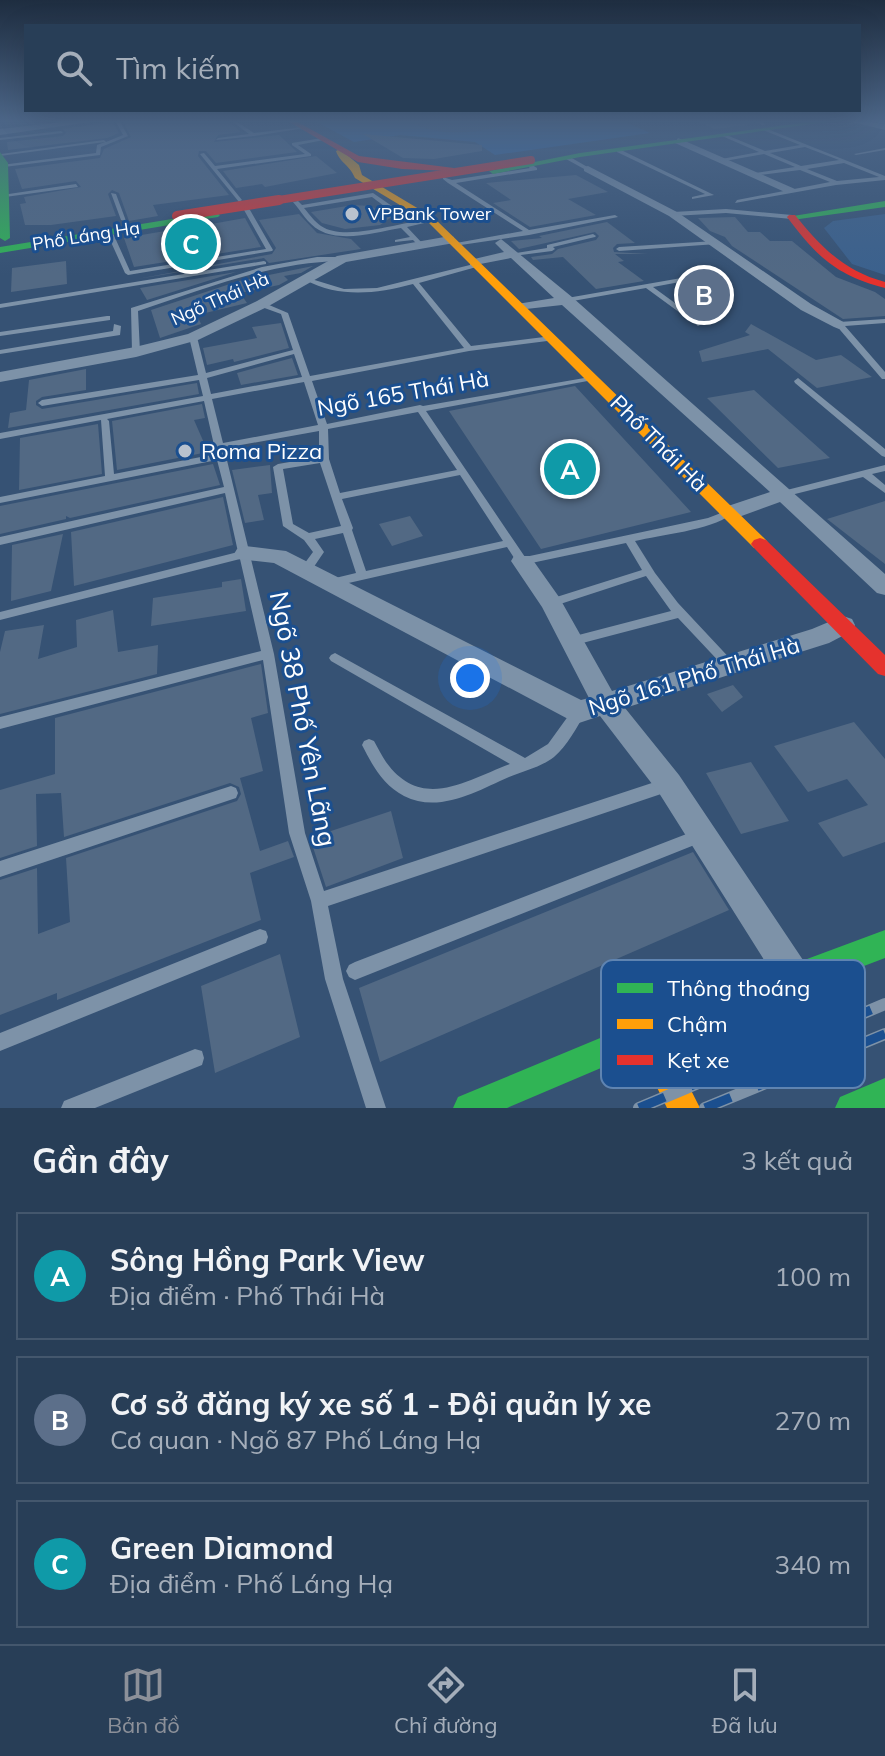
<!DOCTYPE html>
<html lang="vi">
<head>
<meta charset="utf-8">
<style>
  :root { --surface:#283e57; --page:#30455d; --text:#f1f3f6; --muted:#a5aeba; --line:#44576d; --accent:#8c9099 }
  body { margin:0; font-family:Mulish,sans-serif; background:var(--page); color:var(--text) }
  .you { position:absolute; left:470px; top:678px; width:28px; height:28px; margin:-20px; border:6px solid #fff; border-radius:50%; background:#1a73e8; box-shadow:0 0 0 12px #1a73e833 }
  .badge { display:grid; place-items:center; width:52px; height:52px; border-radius:50%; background:var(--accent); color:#fff; font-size:26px; font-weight:700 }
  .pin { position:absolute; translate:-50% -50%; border:4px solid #fff; box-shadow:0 2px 8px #0006 }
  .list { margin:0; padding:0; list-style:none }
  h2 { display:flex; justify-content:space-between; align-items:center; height:104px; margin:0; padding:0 32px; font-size:34px }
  h2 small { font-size:26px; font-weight:400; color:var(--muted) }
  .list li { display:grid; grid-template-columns:52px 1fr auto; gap:24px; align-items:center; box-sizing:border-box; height:128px; margin:0 16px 16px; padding:0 16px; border:2px solid var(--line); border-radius:0px }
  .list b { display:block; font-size:30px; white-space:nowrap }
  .list p { margin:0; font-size:26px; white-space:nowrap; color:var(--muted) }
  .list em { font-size:26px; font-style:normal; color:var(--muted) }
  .icon { flex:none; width:44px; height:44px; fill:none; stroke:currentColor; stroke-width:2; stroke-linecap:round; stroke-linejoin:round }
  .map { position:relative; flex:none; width:885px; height:1108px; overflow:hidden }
  .search { position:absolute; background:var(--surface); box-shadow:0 8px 32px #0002; left:24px; right:24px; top:24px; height:88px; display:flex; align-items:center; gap:20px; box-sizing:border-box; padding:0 28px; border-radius:0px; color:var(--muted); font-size:30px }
  .sheet { height:536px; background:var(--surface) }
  nav { display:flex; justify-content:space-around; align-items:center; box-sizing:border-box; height:112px; border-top:2px solid var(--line); background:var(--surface); font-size:22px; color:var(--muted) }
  nav a { display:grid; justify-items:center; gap:4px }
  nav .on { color:var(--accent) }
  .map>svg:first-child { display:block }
  .green { fill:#2f66a5 }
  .water { fill:#3b618d }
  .building { fill:#526984 }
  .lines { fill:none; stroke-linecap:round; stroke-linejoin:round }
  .lane { fill:#7d92a8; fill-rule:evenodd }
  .street { fill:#7d92a8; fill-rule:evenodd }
  .fast { fill:#30b455; fill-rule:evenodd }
  .slow { fill:#ff9f0a; fill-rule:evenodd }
  .jam { fill:#e5322d; fill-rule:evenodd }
  .rail-casing { stroke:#7e92a7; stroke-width:12 }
  .rail { stroke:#1b4f8f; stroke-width:9; stroke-dasharray:28; stroke-linecap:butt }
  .jam-bridge-far1 { stroke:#e5322d; stroke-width:8 }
  .jam-bridge { stroke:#e5322d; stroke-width:10 }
  .poi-dot { fill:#b9c2ce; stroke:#1b4f8f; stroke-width:3 }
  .labels { text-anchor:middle; stroke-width:6; stroke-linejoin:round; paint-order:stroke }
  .far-poi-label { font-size:18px; fill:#fff; stroke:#1b4f8f; text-anchor:start }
  .far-street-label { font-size:18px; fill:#fff; stroke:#1b4f8f }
  .street-label { font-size:22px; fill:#fff; stroke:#1b4f8f }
  .poi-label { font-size:22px; fill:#fff; stroke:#1b4f8f; text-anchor:start }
  .near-street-label { font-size:26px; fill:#fff; stroke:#1b4f8f }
  .key { fill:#1b4f8f; stroke:#5f84b1; stroke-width:2 }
  .key-label { font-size:22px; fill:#fff }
</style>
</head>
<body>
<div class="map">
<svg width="885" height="1108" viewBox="0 0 885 1108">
  <rect width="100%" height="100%" fill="#365274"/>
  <path class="green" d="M313 120H621L650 133 495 155 475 142 400 135 354 142Z"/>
  <path class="water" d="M407 120H538C493 126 450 145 407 120Z
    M885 214V275L852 264 824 228 833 221Z"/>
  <path class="building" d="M107 120H112L119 133 107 138 8 150 7 142 63 136 66 133 63 129 104 123Z
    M122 120H227L241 132 218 135 214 142 279 135 297 152 216 163 206 151H199L198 156 229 195 153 205 158 216 129 221 119 193 112 190 108 194 116 216 51 225H25L20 204 26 203 24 197 81 187 76 181 22 189 15 169 100 158 104 149 131 137Z
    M693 120H749L754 124 715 129Z
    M363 134 482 145V151L434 159 403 158Z
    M316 156 337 173 265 187 262 184 236 188 223 171Z
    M576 175 608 192 568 199 596 215 530 227 493 203 511 200 486 183Z
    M353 205 370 206 393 216 380 225 345 229 322 223 311 212Z
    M299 214 317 233 351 239 361 249 269 263 264 258 137 279 272 254 276 248 259 220Z
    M735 217 748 232H760L770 241H792L836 277 875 292 885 299V316L843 319 732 246 725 237 710 231 698 218Z
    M245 218 261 247 134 267 124 238 165 231 167 237 203 232 200 226Z
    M607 222 635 243 617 244 613 248 614 252 648 254H615L624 261 618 262 644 281 596 289 563 257 533 260 531 257 552 254 558 249 596 240 599 236 595 232 519 249 511 241 542 238 539 236Z
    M66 261 67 284 11 292 12 268Z
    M313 266 301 273 284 276 288 280 279 285 240 293 247 303 197 315 201 324 160 338 151 310 239 281Z
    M236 272 147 300 140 288Z
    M281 323 289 348 234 362 233 359 207 365 203 348 257 338 252 327Z
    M751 324 816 360 841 355 872 377 817 388 768 349 702 362 699 351 750 335 745 332Z
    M292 358 298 375 241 385 237 373Z
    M86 369V390L42 397 36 401V405L42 409 197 383 199 394 8 428 10 413 26 410 29 380Z
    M575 386 658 476 691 512 541 549 449 411Z
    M754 390 830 458 778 468 707 398Z
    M202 404 205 418 194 420 208 452 117 470 112 421Z
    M98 424 102 474 19 490 20 438Z
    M213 464 220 485 70 518 66 516V519L0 534V506Z
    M270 465 272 493 258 495 264 520 245 523 232 470Z
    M223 497 233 545 74 586 71 532Z
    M885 501V564L827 519Z
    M410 516 423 536 392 546 379 524Z
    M63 534 51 591 11 601 12 545Z
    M241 579 246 611 151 626 153 598 222 587V582Z
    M113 610 118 652 158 645 157 674 0 714V652L5 631 44 625 38 659 77 647 76 620Z
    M261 664 268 713 251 718 263 771 240 778 260 851 288 841 294 857 250 873 261 920 57 1000V993L0 1015V880L37 868 38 934 70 922 66 858 237 801 241 794 239 787 230 783 64 837 61 793 36 794 37 846 0 858V790L55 774V718Z
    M733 685 743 697 722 712 707 694Z
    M854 722 885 759V842L843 857 818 823 868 805 847 779 808 792 774 746Z
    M751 762 789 821 741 834 706 773Z
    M391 811 403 858 326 887 310 838Z
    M693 852 729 910 380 1062 359 988Z
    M280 954 300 1037 215 1073 201 986Z"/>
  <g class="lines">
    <path class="lane" d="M115 120H119L128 136 101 147 100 155 4 167 1 165 96 153 97 145 105 142 0 156 1 154 104 140 106 142 123 135Z
      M230 120H234L254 133 303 127 305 128 254 136 216 140 218 138 249 134Z
      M752 120H757L766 124 762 125Z
      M872 120 885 122V124L872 121Z
      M765 128 885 176V180L836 185 735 203 737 200 830 182 800 170 753 176 755 173 795 167 764 154 719 162 716 160 759 152 722 136 724 134 765 151 800 145 763 130ZM805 147 839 160 801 166 770 153ZM844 163 879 177 837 181 807 169Z
      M61 131 63 133 0 140V138Z
      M322 138 324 140 298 145 311 154V156L217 169 242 200 239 202 200 154 204 153 215 166 305 154 292 145V143Z
      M885 148V150L856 155 854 154Z
      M617 150H621L714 195 692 199V197L705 194 617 152Z
      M566 157H570L591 169 586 170 566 159Z
      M529 163 537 168V170L456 183 529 230 615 215 618 217 529 235 454 246 453 245 456 243 523 231 448 183 443 179V177L452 180 530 168 526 165Z
      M76 184 78 187 5 197 2 195Z
      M111 193 116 194 126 221 121 220Z
      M373 193 405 215 422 218C401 223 389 209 372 197L304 208C309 214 315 222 321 226 346 243 405 220 433 219V221L407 227 423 244V246H419L413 240 395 242V240L410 237 401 228C377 232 342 243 319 230 308 224 301 211 293 202L298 201 302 205Z
      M247 208 250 210 273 250 272 251 128 275 125 273 106 231 109 229 112 231 130 271 266 249 244 210Z
      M726 209 792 215 795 217 792 219 726 213 673 216 670 214 673 212Z
      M593 234 596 236 595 237 553 247 555 249 552 251 513 256 510 254 547 248V245Z
      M715 241 718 243 717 244 619 251 616 249 619 247Z
      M317 257H342L345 259 342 261C270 262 205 289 138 311L140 352 136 354 132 352 131 308 262 267Z
      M264 261 266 262V264L0 308V304Z
      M478 263 480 264V266L419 283 471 346 552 336H555V340L469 351 312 381 327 424 420 405 423 406 596 376 597 378 593 380 426 411 525 557 708 518 721 513H729L730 515C711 530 660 535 635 541L655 573 678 603 736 665 734 669 730 670 726 669 678 618 571 646 567 644 565 641 567 638 671 611 646 576 551 607 547 606 545 603 547 600 642 570 626 543 522 565 518 564 507 547 331 587 327 586 325 583 327 580 356 573 343 533 315 539 324 552 309 574H301L299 571 313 552 304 540 283 526 273 467 278 464 319 457V431L224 448 274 654 305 833 324 891 667 778 672 780 674 785 672 790 667 792 328 906 343 979 386 1108H366L325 979 311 901 289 833 263 660 0 729V717L261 651 240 559 0 620V612L238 552 225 493 0 545V537L224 487 217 460 0 503V497L105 476 101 420 0 439V433L203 396 199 380 42 406 38 403 42 400 198 375 189 337 193 335 197 337 206 373 293 350 281 314 259 306 258 304 262 302 288 313 310 376 464 348 413 284C375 294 340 298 305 280L308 278 344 289 377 288ZM294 354 302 377 211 394 207 378ZM304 382 318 425 223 443 212 399ZM204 401 216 454 114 474 109 421 107 419ZM418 412 457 470 340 493 329 459 328 429ZM320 463 341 526 309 533 293 524 283 469ZM460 475 503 541 366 571 352 530 353 528 342 499Z
      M710 273 713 275 712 276 653 287 701 322 702 324 698 326 646 288 567 302 563 300 567 298Z
      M107 316H110V320L0 336V332Z
      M885 319V323L845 326 885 372V379H882L835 324 839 322Z
      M114 324 121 326 120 335 0 354V350L113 331Z
      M798 378 885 449V457L882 456 795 383 794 381Z
      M885 465V471L872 474 885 485V493L863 477 783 497 778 494 779 492Z
      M335 653 525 758 548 744 574 708 579 706 584 708 586 712C577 727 567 746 554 757 541 767 524 771 509 777 477 791 439 814 404 796 383 785 372 765 362 745L364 741 369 739 374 741C378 748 382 756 386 762 422 812 467 780 510 764L331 661 329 658 331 655Z
      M231 786 236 788 238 793 236 798 0 877V861Z
      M702 828 707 830 710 835 707 840 355 980 349 977 346 971 349 965 355 962Z
      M260 929 266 931 268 937 266 943 0 1051V1033Z
      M195 1049 202 1051 204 1058 202 1065 95 1108H61L64 1101Z"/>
    <path class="street" d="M81 120H104L0 135V129Z
      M852 120 885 124V130L853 122Z
      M678 138 795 189 796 191 787 193 675 143Z
      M588 166 677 212 811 304 847 324 839 329 834 327 801 310 669 216 584 171V167Z
      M450 236 454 237V243L346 262 267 307 198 340 136 357 0 382V372L135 347 188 334 257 301 337 256Z
      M501 239 572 297 885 574V595L877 593 780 502 736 518H722L719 513 722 508 770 492 562 305 517 310V304L554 298 511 258 470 266V260L504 252 495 243Z
      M245 546 286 551 581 700 589 698 542 607 511 561 514 556H530L559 597 612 691 812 629 843 616 852 619 855 625 852 631 829 643 625 708 679 775 807 966 812 978 807 990 795 995 783 990 659 793 600 716 579 723 570 720 274 563 237 559 234 554 237 549Z"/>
    <path class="fast" d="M823 120H840L580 157 493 174 489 171 580 153Z
      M0 152 8 163 10 238 5 241 0 238Z
      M885 201V207L792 220 787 217Z
      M215 212 220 215 218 217 0 253V247Z
      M885 930V958L648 1048 507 1108H453L458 1097 646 1019Z
      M885 1078V1108H835L840 1097Z"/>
    <path class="slow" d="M340 149 359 165 362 175 434 218 766 540 769 544 766 548H754L428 222 355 178C349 164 340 163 336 151Z
      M646 1019 657 1023 700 1108H667L631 1034 635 1023Z"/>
    <path class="jam" d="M286 120H294L359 156 454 168 450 171 402 169 358 162Z
      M789 215H795C821 247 844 271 885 282V288C837 276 816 256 787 217Z
      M760 538 766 540 885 655V676L878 674 754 548 751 544 754 540Z"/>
    <defs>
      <path id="rail" d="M639 1108 885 1004
        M705 1108 885 1034"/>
    </defs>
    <use href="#rail" class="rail-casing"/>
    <use href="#rail" class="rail"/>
    <path class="jam-bridge-far1" d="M266 202 531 160"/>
    <path class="jam-bridge" d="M177 216 279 200"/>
  </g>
  <linearGradient id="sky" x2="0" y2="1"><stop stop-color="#1e2d40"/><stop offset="0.44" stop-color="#4c6688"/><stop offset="1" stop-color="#4c6688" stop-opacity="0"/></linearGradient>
  <rect width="885" height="275" fill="url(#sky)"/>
  <g class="poi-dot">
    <circle cx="352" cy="214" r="8"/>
    <circle cx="185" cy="451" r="8"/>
  </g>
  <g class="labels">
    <g class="far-poi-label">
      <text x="368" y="220">VPBank Tower</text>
    </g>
    <g class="far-street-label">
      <text transform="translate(86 236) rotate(-9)" y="6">Phố Láng Hạ</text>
      <text transform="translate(220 299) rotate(-24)" y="6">Ngõ Thái Hà</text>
    </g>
    <g class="street-label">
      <text transform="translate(403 393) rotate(-10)" y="8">Ngõ 165 Thái Hà</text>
      <text transform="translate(659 443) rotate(45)" y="8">Phố Thái Hà</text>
      <text transform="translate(694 676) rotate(-17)" y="8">Ngõ 161 Phố Thái Hà</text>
    </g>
    <g class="poi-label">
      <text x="201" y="459">Roma Pizza</text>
    </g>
    <g class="near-street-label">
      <text transform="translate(303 719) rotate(79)" y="9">Ngõ 38 Phố Yên Lãng</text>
    </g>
  </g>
  <rect x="601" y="960" width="264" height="128" rx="12" class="key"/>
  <rect x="617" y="983" width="36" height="10" fill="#30b455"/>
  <rect x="617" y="1019" width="36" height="10" fill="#ff9f0a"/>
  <rect x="617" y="1055" width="36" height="10" fill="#e5322d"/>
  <g class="key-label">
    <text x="667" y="996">Thông thoáng</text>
    <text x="667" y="1032">Chậm</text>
    <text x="667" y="1068">Kẹt xe</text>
  </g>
</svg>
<div class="you"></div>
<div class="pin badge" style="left:570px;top:469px;background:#0f9aa8">A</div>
<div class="pin badge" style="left:704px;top:295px;background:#5c6f8a">B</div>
<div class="pin badge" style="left:191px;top:244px;background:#0f9aa8">C</div>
<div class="search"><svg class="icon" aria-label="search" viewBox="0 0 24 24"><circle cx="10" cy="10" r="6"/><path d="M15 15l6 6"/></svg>Tìm kiếm</div>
</div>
<section class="sheet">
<h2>Gần đây<small>3 kết quả</small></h2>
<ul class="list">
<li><span class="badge" style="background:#0f9aa8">A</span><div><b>Sông Hồng Park View</b><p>Địa điểm · Phố Thái Hà</p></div><em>100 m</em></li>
<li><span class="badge" style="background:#5c6f8a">B</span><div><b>Cơ sở đăng ký xe số 1 - Đội quản lý xe</b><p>Cơ quan · Ngõ 87 Phố Láng Hạ</p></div><em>270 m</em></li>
<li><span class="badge" style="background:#0f9aa8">C</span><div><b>Green Diamond</b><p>Địa điểm · Phố Láng Hạ</p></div><em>340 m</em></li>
</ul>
</section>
<nav>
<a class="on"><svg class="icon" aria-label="map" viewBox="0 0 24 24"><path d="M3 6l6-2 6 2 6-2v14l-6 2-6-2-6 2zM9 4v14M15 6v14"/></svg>Bản đồ</a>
<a><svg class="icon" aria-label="directions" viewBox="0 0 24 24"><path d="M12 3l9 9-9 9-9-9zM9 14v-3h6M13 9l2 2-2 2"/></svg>Chỉ đường</a>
<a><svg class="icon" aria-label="saved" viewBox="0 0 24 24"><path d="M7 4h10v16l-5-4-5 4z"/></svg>Đã lưu</a>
</nav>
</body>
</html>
